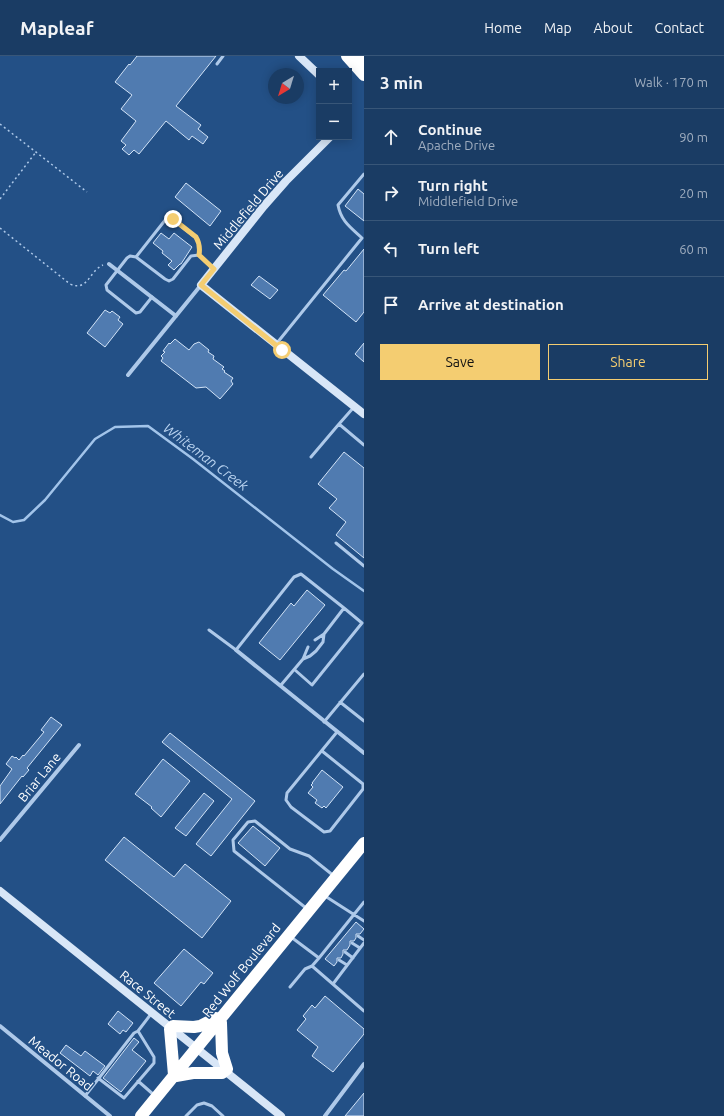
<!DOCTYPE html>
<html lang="en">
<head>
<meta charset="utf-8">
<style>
  :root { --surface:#1a3c64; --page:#27476d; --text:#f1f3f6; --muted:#9fadbf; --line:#385678; --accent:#f4cd71 }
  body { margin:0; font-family:Ubuntu,sans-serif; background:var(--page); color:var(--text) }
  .controls { position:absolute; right:12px; top:12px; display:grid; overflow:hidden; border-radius:0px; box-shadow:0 2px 10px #0003 }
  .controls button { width:36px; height:36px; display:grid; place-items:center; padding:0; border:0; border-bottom:1px solid var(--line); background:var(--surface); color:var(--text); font:20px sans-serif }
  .compass { position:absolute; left:268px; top:12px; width:36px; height:36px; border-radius:50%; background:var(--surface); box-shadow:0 2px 10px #0003; rotate:218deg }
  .stop { position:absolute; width:12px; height:12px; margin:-9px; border:3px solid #f4cd71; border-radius:50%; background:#fff }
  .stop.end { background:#f4cd71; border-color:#fff; box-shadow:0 1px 4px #0008 }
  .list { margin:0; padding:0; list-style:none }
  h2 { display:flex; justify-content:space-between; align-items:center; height:52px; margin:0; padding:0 16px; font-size:17px }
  h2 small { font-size:13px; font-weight:400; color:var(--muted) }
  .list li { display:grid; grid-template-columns:26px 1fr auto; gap:12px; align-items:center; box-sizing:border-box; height:56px; padding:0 16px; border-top:1px solid var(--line) }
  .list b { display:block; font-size:15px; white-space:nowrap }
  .list p { margin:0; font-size:13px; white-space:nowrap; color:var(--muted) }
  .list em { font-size:13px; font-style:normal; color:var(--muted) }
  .actions { display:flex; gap:8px; padding:12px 16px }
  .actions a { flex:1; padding:9px 0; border:1px solid var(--accent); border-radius:0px; text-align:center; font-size:14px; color:var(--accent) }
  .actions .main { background:var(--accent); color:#111 }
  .icon { flex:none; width:22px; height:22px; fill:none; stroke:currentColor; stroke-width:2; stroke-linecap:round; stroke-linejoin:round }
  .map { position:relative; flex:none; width:364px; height:1060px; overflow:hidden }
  header { display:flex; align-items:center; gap:24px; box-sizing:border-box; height:56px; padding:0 20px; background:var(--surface); border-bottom:1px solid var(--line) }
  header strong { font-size:19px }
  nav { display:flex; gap:22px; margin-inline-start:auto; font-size:14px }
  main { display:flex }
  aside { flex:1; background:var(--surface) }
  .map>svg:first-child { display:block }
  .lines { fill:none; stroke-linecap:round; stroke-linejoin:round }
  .stream { stroke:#a2c4ea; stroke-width:2.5 }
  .building { fill:#507bb0; stroke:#d2e3f7 }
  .path { stroke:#aec9e9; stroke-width:1.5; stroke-dasharray:2 3; stroke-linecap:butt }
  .lane { stroke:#aec9e9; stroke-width:3 }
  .street { stroke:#aec9e9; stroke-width:4 }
  .secondary { stroke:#d8e6f7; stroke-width:8 }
  .highway { stroke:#fff; stroke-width:12 }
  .route { stroke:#f4cd71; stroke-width:5 }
  .labels { text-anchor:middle; stroke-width:3; stroke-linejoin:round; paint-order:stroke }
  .street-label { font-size:13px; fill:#fff; stroke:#235086 }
  .water-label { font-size:14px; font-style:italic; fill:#b9d3f0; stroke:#235086 }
</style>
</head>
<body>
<header>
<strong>Mapleaf</strong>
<nav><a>Home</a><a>Map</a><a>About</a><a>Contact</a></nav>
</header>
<main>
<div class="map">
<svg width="364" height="1060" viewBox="0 0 364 1060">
  <rect width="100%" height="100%" fill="#235086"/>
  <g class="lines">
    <path class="stream" d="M0 459 13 466 24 464 45 444 95 383 115 371 148 370 193 403 333 513 364 535"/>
  </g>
  <path class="building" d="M137 0H216L176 50 201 69 198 73 208 81 203 88 192 80 189 84 166 65 139 98 134 94 129 99 122 93 126 89 121 85 136 65 121 53 132 39 115 26 129 8 130 9Z
    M186 127 221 155 210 170 175 141Z
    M358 133 364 138V165L345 150Z
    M161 177 169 183 174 177 192 191 181 208H180L174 214 168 209 172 205 162 197 163 195 153 187Z
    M364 193V256L356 266 323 239 344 214 346 215Z
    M259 220 278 234 270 243 251 229Z
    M105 254 110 257 112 255 120 261 118 264 123 268 105 291 87 277Z
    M175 283 189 294 194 288 199 286 209 294 208 296 214 300 213 303 224 311 222 313 225 315 224 316 233 322 231 325 233 328 220 343 206 331 196 332 161 305 163 302 161 300 165 296 163 295 169 287 170 288Z
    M364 287V306L355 298Z
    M344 396 364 412V502L336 479 346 466 329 452 337 443 318 428Z
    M307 534 325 549 280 604 259 587 291 547 294 550Z
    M51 661 62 669 27 712 29 714 23 721 22 720 0 748V730L12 713 6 708 12 700 15 702 16 701 19 704 23 699 24 700 44 676 41 674Z
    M170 677 255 745 211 800 196 788 232 743 162 686Z
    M163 703 190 725 161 761 151 752 152 751 135 738Z
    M322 714 343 731 326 752 324 750 322 752 315 747 317 744 308 737 313 731 311 729 313 727H312Z
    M204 737 214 745 186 780 175 772Z
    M253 770 280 792 265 810 238 787Z
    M124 781 174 821 185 808 231 845 202 882 105 804Z
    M356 866 364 873 360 878H356V882L354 885H350V889L347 894H343V898L341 902H337V906L334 910 325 903Z
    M184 893 213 917 204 928 201 926 181 950 154 927Z
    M325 940 364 973V978L333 1016 312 1000 318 991 297 974 306 963 303 960 312 949 315 952Z
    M118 955 133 967 126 976 123 974 120 978 108 968Z
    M134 982 139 986 132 994 146 1005 121 1036 103 1022Z
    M66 989 81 1000 85 995 105 1010 98 1019 93 1015 90 1020 60 997Z
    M364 1037V1060H345Z"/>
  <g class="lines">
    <path class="path" d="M0 68 87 136
      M0 143 36 96
      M0 172 70 228C88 236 89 215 103 209"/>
    <path class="lane" d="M217 8 223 0
      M136 201 166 163 169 161 195 181C199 186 200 193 199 199
      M152 241 140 256 136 257 107 234 106 229 127 202 130 200 136 201 165 223 169 225 173 223 191 200 199 199 213 213
      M277 287 362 182C350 171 341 165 338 149L364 118
      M354 351 339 368 364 389
      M311 401 339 368
      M336 487 364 510
      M209 574 236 594 294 521 301 518 344 552 324 578 323 586 316 595 310 600 303 603 281 629
      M315 584 324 578
      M303 603 308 591
      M295 614 312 629 362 567 344 552
      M340 646 364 665
      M324 666 364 618
      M322 695 363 728V733L330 775 324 776 291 751 286 744 287 737 337 676
      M325 840 364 865
      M306 852 234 795 233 784 248 766 255 765 290 793 309 800 334 820
      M358 880 364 884
      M291 881 319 902 364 846
      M352 887 360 892
      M345 896 353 902
      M319 902 312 910 364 955
      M339 904 347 909
      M333 928 364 887
      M290 931 305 913 312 910
      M98 1022 124 1042 154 1007V1001L138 975 151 958
      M138 1025 154 1039
      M85 1040 134 977 138 975
      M186 1060 197 1049 204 1047 212 1050 223 1060"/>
    <path class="street" d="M109 208 176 260
      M128 319 201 229
      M236 594 364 697
      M0 784 79 689
      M0 970 110 1060
      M325 1060 364 1008"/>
    <path class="secondary" d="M299 0 319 19
      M330 81 286 125 264 150 201 229 364 358
      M0 835 281 1060"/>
    <path class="highway" d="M347 0 364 19
      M358 0 364 4
      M216 962 220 963 221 967 222 997 227 1013 222 1017H193L176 1020 174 1019 170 973 173 970 194 971 200 970Z
      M141 1060 364 787"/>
  </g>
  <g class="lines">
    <path class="route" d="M173 163 196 181C199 186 200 193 199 199L214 213 201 229 282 294"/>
  </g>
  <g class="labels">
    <g class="street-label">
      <text transform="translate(248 153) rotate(-50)" y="5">Middlefield Drive</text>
      <text transform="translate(39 721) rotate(-51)" y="5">Briar Lane</text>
      <text transform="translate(241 914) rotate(-51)" y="5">Red Wolf Boulevard</text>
      <text transform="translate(148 938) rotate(39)" y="5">Race Street</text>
      <text transform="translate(61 1007) rotate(39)" y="5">Meador Road</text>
    </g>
    <g class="water-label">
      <text transform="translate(206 401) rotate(37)" y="5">Whiteman Creek</text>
    </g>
  </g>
</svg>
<div class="controls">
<button>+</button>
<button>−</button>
</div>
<svg class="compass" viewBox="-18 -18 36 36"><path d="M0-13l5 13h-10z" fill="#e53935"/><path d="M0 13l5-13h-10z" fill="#9fadbf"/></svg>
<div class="stop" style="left:282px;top:294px"></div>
<div class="stop end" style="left:173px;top:163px"></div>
</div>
<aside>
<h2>3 min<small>Walk · 170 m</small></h2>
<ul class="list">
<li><svg class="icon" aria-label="ahead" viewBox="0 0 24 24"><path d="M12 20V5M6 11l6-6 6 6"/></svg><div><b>Continue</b><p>Apache Drive</p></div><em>90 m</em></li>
<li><svg class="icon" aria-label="right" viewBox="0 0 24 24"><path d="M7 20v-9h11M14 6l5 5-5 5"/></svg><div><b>Turn right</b><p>Middlefield Drive</p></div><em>20 m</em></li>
<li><svg class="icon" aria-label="left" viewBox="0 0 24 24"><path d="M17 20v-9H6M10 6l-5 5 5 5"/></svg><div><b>Turn left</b></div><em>60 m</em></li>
<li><svg class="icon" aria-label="arrive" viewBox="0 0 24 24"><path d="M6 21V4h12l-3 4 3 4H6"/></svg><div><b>Arrive at destination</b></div></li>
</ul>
<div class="actions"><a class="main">Save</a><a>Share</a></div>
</aside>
</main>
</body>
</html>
